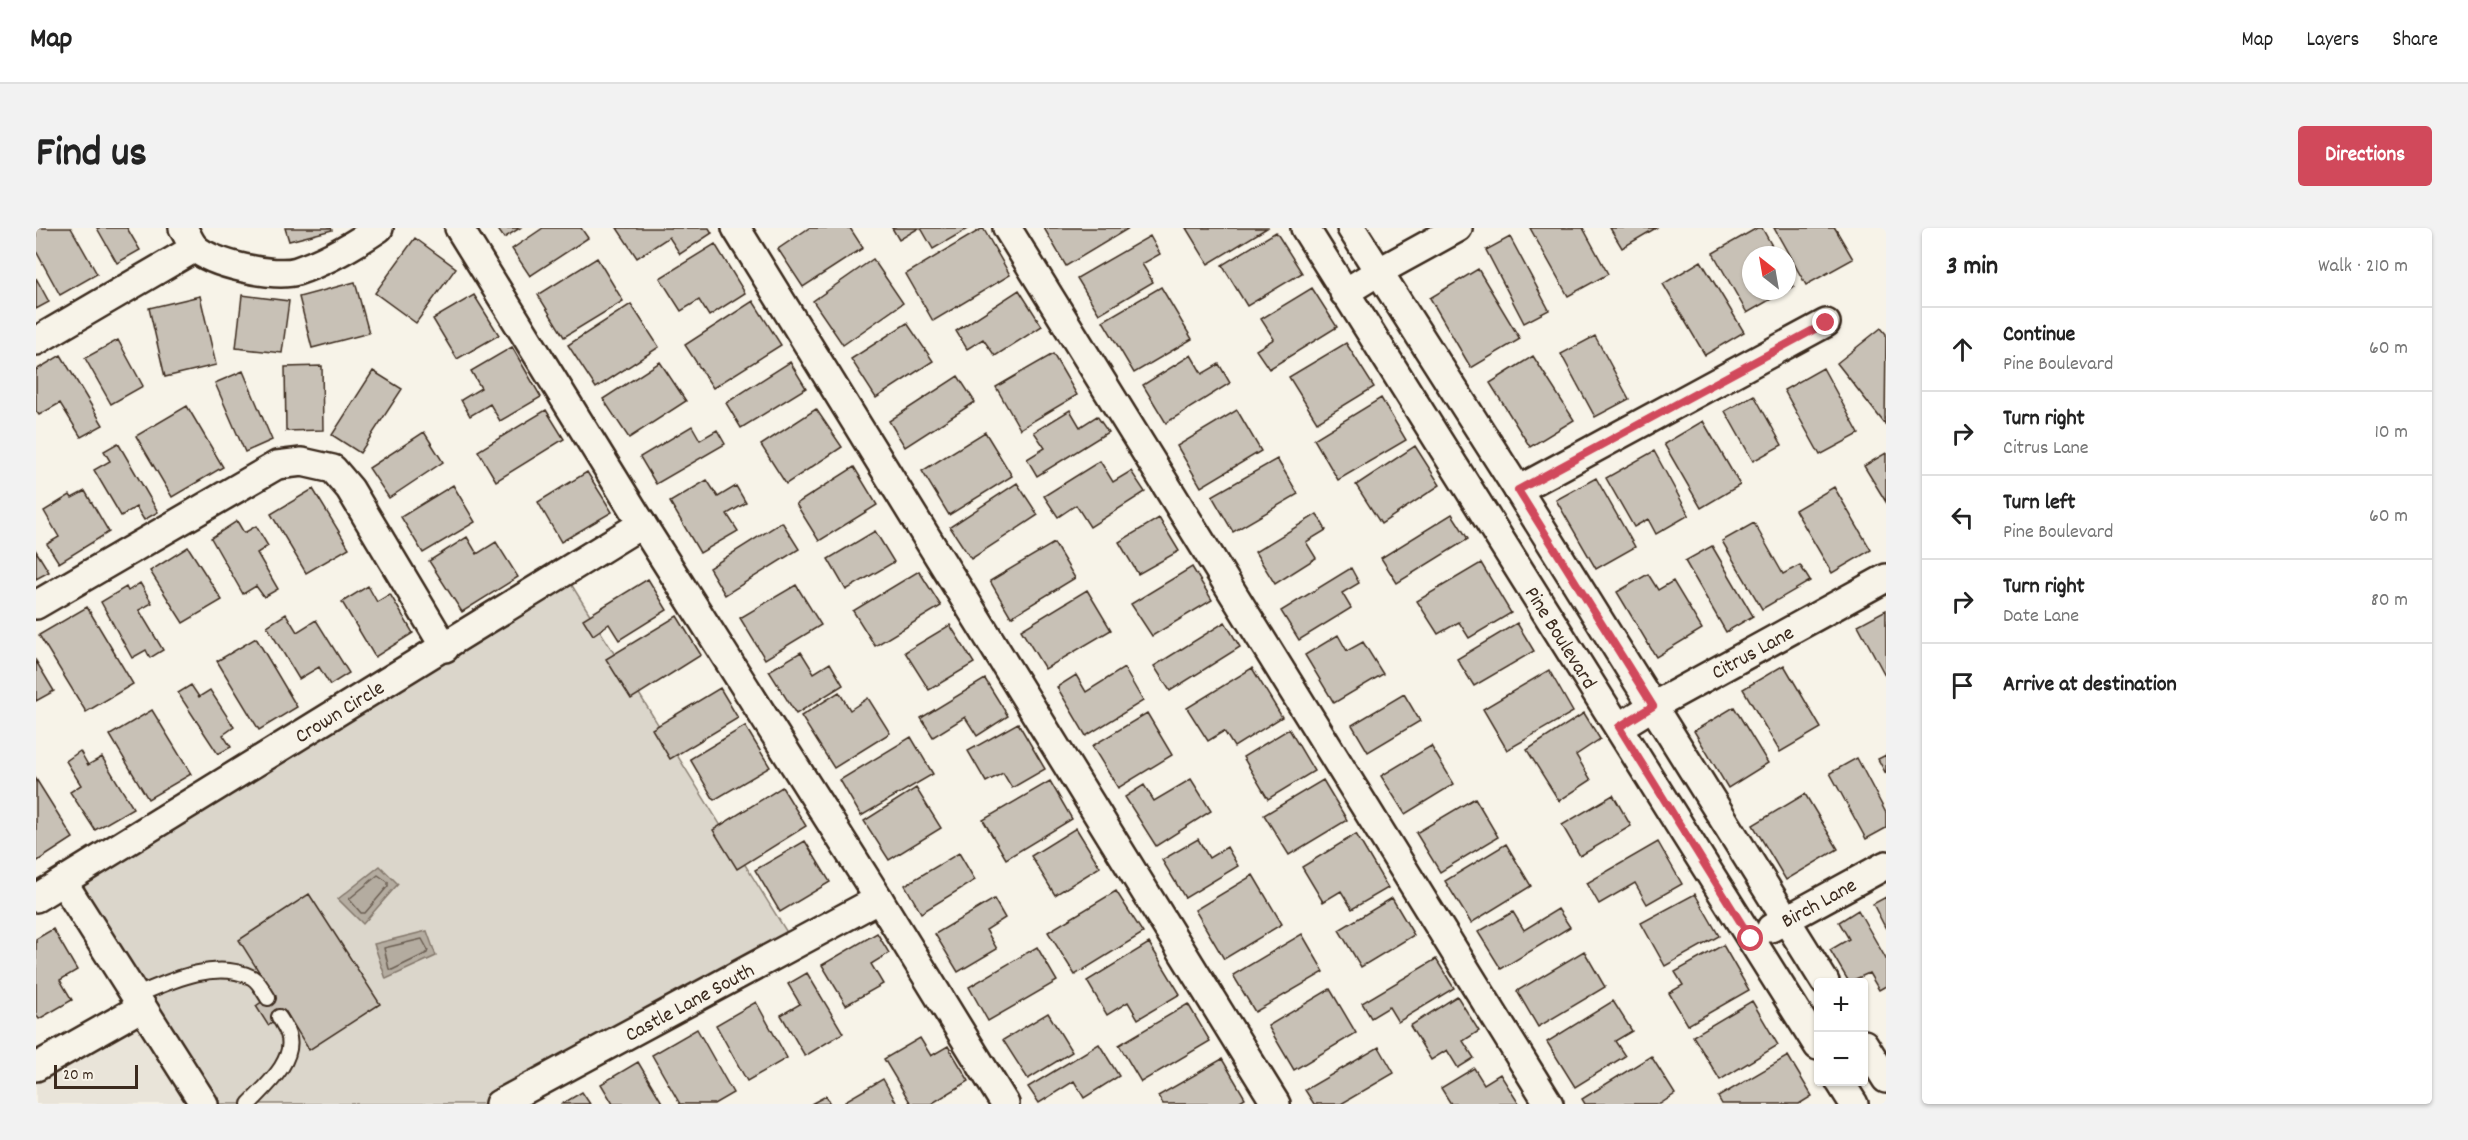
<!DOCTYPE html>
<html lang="en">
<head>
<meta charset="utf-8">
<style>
  :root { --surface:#fff; --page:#f2f2f2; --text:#222; --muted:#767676; --line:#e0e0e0; --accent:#d1495b }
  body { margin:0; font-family:Dekko,sans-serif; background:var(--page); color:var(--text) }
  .controls { position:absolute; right:18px; bottom:18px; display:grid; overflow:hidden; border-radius:6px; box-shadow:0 2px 4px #0004 }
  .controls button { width:54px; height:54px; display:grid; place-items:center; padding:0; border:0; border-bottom:2px solid var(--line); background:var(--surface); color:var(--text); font:30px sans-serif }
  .compass { position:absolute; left:1706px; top:18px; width:54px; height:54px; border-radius:50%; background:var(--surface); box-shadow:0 2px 4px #0004; rotate:329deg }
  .scale { position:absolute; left:18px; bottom:15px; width:84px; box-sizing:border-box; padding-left:6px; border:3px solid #3b2a1e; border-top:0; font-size:16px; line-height:21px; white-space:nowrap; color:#3b2a1e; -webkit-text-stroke:4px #f7f3e8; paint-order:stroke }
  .stop { position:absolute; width:18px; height:18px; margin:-14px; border:4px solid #d1495b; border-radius:50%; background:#fff }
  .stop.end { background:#d1495b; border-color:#fff; box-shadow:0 2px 6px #0008 }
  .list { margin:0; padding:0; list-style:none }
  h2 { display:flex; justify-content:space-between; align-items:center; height:78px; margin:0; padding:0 24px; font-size:26px }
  h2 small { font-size:20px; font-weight:400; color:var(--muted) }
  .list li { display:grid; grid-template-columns:39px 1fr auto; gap:18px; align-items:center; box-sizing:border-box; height:84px; padding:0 24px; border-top:2px solid var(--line) }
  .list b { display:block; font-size:22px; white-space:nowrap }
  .list p { margin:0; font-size:20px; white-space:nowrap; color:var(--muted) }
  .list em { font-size:20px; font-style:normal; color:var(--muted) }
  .icon { flex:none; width:33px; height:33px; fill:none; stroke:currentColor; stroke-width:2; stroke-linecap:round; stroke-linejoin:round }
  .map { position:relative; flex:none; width:1850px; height:876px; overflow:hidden; border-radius:6px }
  header { display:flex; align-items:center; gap:36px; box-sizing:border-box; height:84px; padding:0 30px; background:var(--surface); border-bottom:2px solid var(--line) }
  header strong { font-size:28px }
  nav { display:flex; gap:33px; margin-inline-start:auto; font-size:21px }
  .intro { display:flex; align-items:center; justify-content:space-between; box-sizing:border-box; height:144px; padding:0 36px }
  h1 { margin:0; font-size:42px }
  .button { padding:15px 27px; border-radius:6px; background:var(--accent); color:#fff; font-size:21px; font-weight:700 }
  main { display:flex; gap:36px; padding:0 36px }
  aside { flex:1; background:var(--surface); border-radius:6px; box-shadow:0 2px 4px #0004 }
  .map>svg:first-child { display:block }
  .built { fill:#e9e4d9 }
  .green { fill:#dbd6cb; stroke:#8b8074; stroke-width:1.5 }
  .water { fill:#b4aca0; stroke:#84786c; stroke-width:1.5 }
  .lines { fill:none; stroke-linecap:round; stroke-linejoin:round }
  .shore { stroke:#6b5e52; stroke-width:1.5 }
  .building { fill:#c8c1b6; stroke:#3b2a1e; stroke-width:1.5 }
  .service-casing { stroke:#3b2a1e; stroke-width:18 }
  .minor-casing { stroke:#3b2a1e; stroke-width:32 }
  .service { stroke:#f7f3e8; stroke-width:14 }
  .minor { stroke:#f7f3e8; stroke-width:27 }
  .route { stroke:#d1495b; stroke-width:8 }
  .labels { text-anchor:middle; stroke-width:5; stroke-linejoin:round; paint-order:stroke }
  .street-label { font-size:21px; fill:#3b2a1e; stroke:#f7f3e8 }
</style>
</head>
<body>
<header>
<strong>Map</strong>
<nav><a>Map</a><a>Layers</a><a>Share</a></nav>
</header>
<div class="intro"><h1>Find us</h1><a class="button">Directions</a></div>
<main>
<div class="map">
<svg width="1850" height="876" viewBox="0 0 1850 876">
  <rect width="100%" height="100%" fill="#f7f3e8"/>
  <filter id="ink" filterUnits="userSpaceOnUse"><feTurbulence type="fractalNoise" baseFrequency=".0167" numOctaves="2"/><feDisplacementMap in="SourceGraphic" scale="12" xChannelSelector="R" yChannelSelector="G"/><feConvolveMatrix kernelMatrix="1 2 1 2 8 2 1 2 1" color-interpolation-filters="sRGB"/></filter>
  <g filter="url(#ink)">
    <path class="built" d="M109 768 176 876H0V830Z"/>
    <path class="green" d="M527 343 760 719 470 876H176L109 768 44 651Z"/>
    <path class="water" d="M344 638 362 656 327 696 302 671Z
      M391 703 400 728 350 751 338 716Z"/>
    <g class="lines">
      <path class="shore" d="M342 647 352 654V658L329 685H325L313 671Z
        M386 711 392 722 391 725 356 742 353 741 348 720Z"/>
    </g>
    <path class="building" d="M0 0H35L61 46 24 67 0 23Z
      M61 0H91L104 22 81 35Z
      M249 0H295L296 2 253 13Z
      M461 0H484L468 10Z
      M507 0H545L552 10 494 48 476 21Z
      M581 0H673L676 5 644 26 633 9 601 30Z
      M773 0H814L827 20 767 59 742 21Z
      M856 0H883L863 12Z
      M885 0H933L897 21Z
      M947 0 974 47 897 93 870 46Z
      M1008 0H1093L1030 38Z
      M1150 0H1231L1172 36Z
      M1494 0H1547L1572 46 1532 68Z
      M1574 0H1620L1586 20Z
      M1721 0H1726L1741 27H1715V63H1749L1711 85 1677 25Z
      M1738 0H1799L1817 31 1770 57Z
      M1240 4 1266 45 1211 78 1186 37Z
      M1114 8 1124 26 1106 36 1117 54 1063 86 1041 50Z
      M1474 9 1513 82 1488 95 1450 22Z
      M379 10 420 40 380 95 339 65Z
      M679 16 709 65 673 88 663 72 645 83 624 50Z
      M561 30 587 73 528 109 502 67Z
      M837 31 867 75 807 117 777 73Z
      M1665 33 1708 104 1669 127 1627 56Z
      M1442 41 1484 111 1435 140 1394 70Z
      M1751 45 1758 58 1751 62Z
      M0 50 13 74 0 81Z
      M319 54 333 105 276 120 263 69Z
      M1125 59 1156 111 1098 145 1067 93Z
      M1276 60 1301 99 1233 141 1220 122 1238 111 1225 91Z
      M983 62 1006 98 959 128 947 111 931 121 920 103Z
      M206 67 253 73 246 125 200 120Z
      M438 67 463 107 421 131 397 91Z
      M164 68 180 137 129 149 113 80Z
      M717 73 745 117 677 160 649 117Z
      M595 76 623 119 560 160 532 117Z
      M871 95 897 133 840 170 815 131Z
      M1845 100 1850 106 1849 196 1801 135Z
      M1559 108 1593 171 1559 189 1525 126Z
      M82 112 107 158 75 176 49 130Z
      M1310 115 1338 159 1281 194 1253 149Z
      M476 119 505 169 464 193 454 176 434 188 425 172 445 160 435 143Z
      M1017 126 1041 167 984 201 960 159Z
      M25 127 67 197 45 209 24 175 3 187 0 183V142Z
      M1155 127 1166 146 1183 136 1194 155 1130 195 1107 157Z
      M1497 128 1538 192 1494 219 1454 155Z
      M624 134 650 173 593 210 567 171Z
      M754 134 770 160 705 200 690 175Z
      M286 138 287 202 250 203 249 139Z
      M1787 140 1823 206 1784 227 1748 162Z
      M207 143 236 212 209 224 179 155Z
      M337 143 366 161 324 225 296 207Z
      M922 148 939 174 869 219 853 193Z
      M1718 167 1746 217 1717 233 1689 183Z
      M1345 170 1370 212 1302 252 1278 211Z
      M151 178 187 239 136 269 100 208Z
      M780 181 806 219 750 256 725 217Z
      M510 182 528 211 460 253 442 223Z
      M1034 182 1044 199 1061 188 1072 204 1001 248 991 231 1009 220 998 204Z
      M1201 182 1225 223 1165 259 1141 218Z
      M1667 193 1704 257 1665 280 1628 216Z
      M656 198 664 212 681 202 689 216 620 256 604 229Z
      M388 204 407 234 353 270 333 240Z
      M949 204 976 248 913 287 886 243Z
      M82 215 122 284 108 292 100 279 85 288 58 242 74 233 68 223Z
      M1379 218 1404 257 1345 296 1320 257Z
      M1618 223 1653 287 1620 306 1612 291 1598 299 1570 250Z
      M1850 225V274L1828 238Z
      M1241 231 1262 266 1197 304 1176 268Z
      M1064 233 1077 254 1095 243 1109 264 1054 299 1040 277 1022 289 1008 268Z
      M818 239 841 277 783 313 760 276Z
      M551 244 576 284 525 314 502 274Z
      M1560 250 1599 319 1560 341 1520 272Z
      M671 252 682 269 700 258 710 275 691 286 702 303 664 325 634 274Z
      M981 255 1002 287 935 331 914 299Z
      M417 257 439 294 387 325 365 289Z
      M1798 259 1835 322 1796 345 1759 282Z
      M277 261 313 320 270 345 235 286Z
      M49 263 73 304 23 335 11 316 23 309 8 283 34 267 36 270Z
      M1281 286 1290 302 1270 314 1280 330 1239 356 1219 324Z
      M1416 286 1432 311 1361 355 1345 330Z
      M1123 290 1143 323 1102 346 1083 314Z
      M201 293 208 305 220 298 232 318 221 325 242 361 228 369 220 358 207 366 175 310Z
      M746 294 763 321 689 367 673 340Z
      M1718 295 1747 346 1764 337 1774 353 1726 381 1686 313Z
      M839 303 858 334 810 362 792 331Z
      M431 309 441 326 460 314 482 349 426 384 393 333Z
      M1018 315 1039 350 975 389 954 353Z
      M1676 318 1717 388 1690 404 1649 333Z
      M152 319 186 372 147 395 114 343Z
      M0 323 13 344 0 351Z
      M1445 335 1475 385 1433 410 1423 394 1402 406 1381 373Z
      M1156 339 1176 372 1116 408 1095 376Z
      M1315 340 1323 355 1306 365 1315 380 1263 412 1245 383Z
      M883 343 905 378 839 418 817 383Z
      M1612 346 1622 362 1637 353 1666 401 1620 429 1581 364Z
      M612 351 631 382 583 412 573 396 557 407 547 391Z
      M104 355 116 375 103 382 127 422 114 430 110 422 96 430 65 374 90 359 92 363Z
      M760 357 785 397 729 431 704 390Z
      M332 358 341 374 354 366 377 405 339 429 306 374Z
      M1051 362 1075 402 1009 441 985 402Z
      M51 379 97 456 50 484 3 407Z
      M1850 382V449L1822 397Z
      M250 386 261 404 280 392 313 445 294 457 283 439 263 451 231 398Z
      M641 388 665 427 595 471 570 431Z
      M1189 394 1204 419 1134 463 1118 438Z
      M1481 395 1498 423 1438 458 1421 431Z
      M914 397 938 435 893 462 869 424Z
      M1302 407 1311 423 1327 414 1347 446 1298 475 1269 427Z
      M220 410 261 479 223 502 181 433Z
      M765 424 778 445 794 435 807 457 760 486 733 443Z
      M0 433 18 463 0 473Z
      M1748 437 1785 500 1744 524 1707 461Z
      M1088 440 1107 473 1050 508 1021 459 1040 447 1050 464Z
      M1216 440 1246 489 1198 519 1188 503 1172 513 1151 480Z
      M1513 442 1537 484 1471 522 1447 481Z
      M949 451 972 488 941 508 929 489 897 509 885 490Z
      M155 457 163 469 174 462 198 499 187 507 195 519 182 526 142 465Z
      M684 460 702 490 634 531 616 501Z
      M803 464 814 482 832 470 854 505 798 540 765 488Z
      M1368 466 1384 493 1332 524 1316 497Z
      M1698 479 1732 535 1692 560 1658 503Z
      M116 482 155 546 112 571 74 507Z
      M1111 485 1136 527 1082 560 1056 518Z
      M1548 485 1564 511 1540 527 1555 552 1523 573 1491 522Z
      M982 495 1009 541 976 560 967 545 950 554 932 523Z
      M709 498 734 539 678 572 654 531Z
      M1253 501 1278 543 1232 571 1207 529Z
      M875 509 897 546 825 588 804 552Z
      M1395 518 1418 556 1369 586 1345 548Z
      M44 523 52 537 66 529 97 580 59 602 34 564 45 557 30 533Z
      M1850 527V546L1842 531Z
      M1821 530 1850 585V600L1830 611 1794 545Z
      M0 551 37 610 0 634Z
      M1155 551 1175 583 1120 618 1089 569 1108 557 1118 573Z
      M1287 552 1311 592 1253 627 1228 587Z
      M1014 553 1036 591 970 631 947 592Z
      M746 559 770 598 701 641 677 602Z
      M880 560 905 600 853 632 828 593Z
      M1769 566 1802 621 1750 652 1717 597Z
      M1577 567 1595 598 1544 628 1526 597Z
      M1439 570 1462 609 1404 644 1380 605Z
      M1040 600 1064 639 1019 667 995 628Z
      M1320 606 1352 660 1316 681 1305 663 1287 674 1266 639Z
      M1162 611 1173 630 1191 619 1202 638 1149 670 1126 632Z
      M769 613 794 654 744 684 719 642Z
      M1622 614 1646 656 1611 676 1599 655 1563 676 1551 655Z
      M1470 616 1495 658 1435 695 1409 653Z
      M923 625 939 652 885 685 869 657Z
      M1217 647 1246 696 1188 731 1159 682Z
      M1080 663 1107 705 1039 747 1012 704Z
      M273 666 344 776 273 822 250 784 232 797 220 778 237 766 203 712Z
      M1659 666 1683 708 1629 738 1605 695Z
      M1850 669V701L1837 676Z
      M1356 670 1378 707 1325 739 1303 702Z
      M958 671 969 690 950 702 961 721 922 744 899 706Z
      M1522 681 1534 699 1465 741 1442 704 1477 684 1488 702Z
      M1822 682 1850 731V758L1843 762 1833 745 1813 754 1794 722 1813 711 1803 694Z
      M17 701 41 742 24 752 36 772 3 791 0 787V711Z
      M841 705 853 725 835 736 847 756 810 777 786 737Z
      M1266 706 1288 744 1219 784 1197 747Z
      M1113 715 1144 766 1102 791 1092 774 1071 787 1051 753Z
      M1687 717 1713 762 1652 797 1633 765 1647 757 1639 744Z
      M1001 719 1021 753 952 793 933 759Z
      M1548 723 1569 759 1502 799 1481 763Z
      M1400 731 1418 760 1362 794 1353 779 1335 790 1326 775Z
      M771 745 807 805 769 828 745 787 764 776 752 756Z
      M1294 761 1320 805 1258 842 1232 798Z
      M1421 768 1443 803 1427 813 1438 830 1422 840 1411 822 1395 832 1374 798Z
      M1577 773 1596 803 1579 813 1589 828 1539 859 1511 814Z
      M1716 773 1742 817 1684 852 1657 808Z
      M720 774 751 830 711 853 680 797Z
      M1152 776 1174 813 1105 854 1083 817Z
      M1012 785 1036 824 992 851 967 812Z
      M661 801 697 865 678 876H644L616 827Z
      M884 810 895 828 912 818 933 853 895 876H875L848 831Z
      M1063 816 1083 848 1048 870 1038 853 1003 875 992 859Z
      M1343 819 1358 845 1305 876H1278L1269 862Z
      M1615 828 1639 866 1624 876H1549L1546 871Z
      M1752 828 1776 868 1763 876H1686L1682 869Z
      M1186 831 1209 870 1199 876H1127L1122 868Z
      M602 834 627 876H577L565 856Z
      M1438 840 1448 856 1464 846 1483 876H1415L1405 860Z
      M847 851 861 876H810L809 873Z
      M546 864 554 876H526Z
      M790 868 794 876H775Z"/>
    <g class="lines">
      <defs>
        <path id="service" d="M99 768C132 754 179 731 215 749 222 752 228 764 232 770
          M213 876C229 859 261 832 252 806 250 800 246 794 243 789"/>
        <g id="minor">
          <path d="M147 0C151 6 154 15 159 20 176 36 239 50 261 43 291 33 318 17 343 0"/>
          <path d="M423 0 606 296 843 671 969 876"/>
          <path d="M700 0 1240 876"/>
          <path d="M971 0 1513 876"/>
          <path id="s1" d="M1269 0 1782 818"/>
          <path d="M1315 0 1482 262 1789 754"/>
          <path d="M1308 65 1342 44 1422 0"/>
          <path d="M0 113 159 20"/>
          <path d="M1482 262 1790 95"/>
          <path d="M0 377 241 237 266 234 297 241 314 261 409 420"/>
          <path id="s2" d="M1583 499 1617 478 1850 350"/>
          <path d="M27 654 168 876"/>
          <path id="s3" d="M0 670 606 296"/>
          <path id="s4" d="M1735 700 1850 637"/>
          <path d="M1828 816 1850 851"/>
          <path d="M0 839 106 779"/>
          <path d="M1804 854 1818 876"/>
          <path id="s5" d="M463 876 843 671"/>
        </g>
      </defs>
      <use href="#service" class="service-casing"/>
      <use href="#minor" class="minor-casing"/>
      <use href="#service" class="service"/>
      <use href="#minor" class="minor"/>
    </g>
  </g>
  <g class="lines" filter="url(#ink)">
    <path class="route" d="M1715 711 1583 499 1617 478 1482 262 1790 95"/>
  </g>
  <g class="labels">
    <g class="street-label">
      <text dy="7" stroke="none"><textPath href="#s1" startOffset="483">Pine Boulevard</textPath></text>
      <text dy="7" stroke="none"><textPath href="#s2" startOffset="153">Citrus Lane</textPath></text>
      <text dy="7" stroke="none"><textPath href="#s3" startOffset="356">Crown Circle</textPath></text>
      <text dy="7" stroke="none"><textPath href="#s4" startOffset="54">Birch Lane</textPath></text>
      <text dy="7" stroke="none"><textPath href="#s5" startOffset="216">Castle Lane South</textPath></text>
    </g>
  </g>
</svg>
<div class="controls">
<button>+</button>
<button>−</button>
</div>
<svg class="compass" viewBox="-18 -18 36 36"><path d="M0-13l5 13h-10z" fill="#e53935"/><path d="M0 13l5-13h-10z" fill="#767676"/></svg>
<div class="scale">20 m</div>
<div class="stop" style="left:1715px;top:711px"></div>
<div class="stop end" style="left:1790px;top:95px"></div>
</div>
<aside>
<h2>3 min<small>Walk · 210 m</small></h2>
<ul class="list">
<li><svg class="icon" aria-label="ahead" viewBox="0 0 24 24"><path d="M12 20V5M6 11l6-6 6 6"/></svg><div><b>Continue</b><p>Pine Boulevard</p></div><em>60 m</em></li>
<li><svg class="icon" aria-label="right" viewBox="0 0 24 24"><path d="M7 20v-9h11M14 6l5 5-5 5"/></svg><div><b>Turn right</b><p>Citrus Lane</p></div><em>10 m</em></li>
<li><svg class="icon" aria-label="left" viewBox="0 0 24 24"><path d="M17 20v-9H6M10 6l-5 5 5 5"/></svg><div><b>Turn left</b><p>Pine Boulevard</p></div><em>60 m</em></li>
<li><svg class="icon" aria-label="right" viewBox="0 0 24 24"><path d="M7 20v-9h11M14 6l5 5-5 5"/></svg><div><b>Turn right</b><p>Date Lane</p></div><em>80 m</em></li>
<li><svg class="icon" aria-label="arrive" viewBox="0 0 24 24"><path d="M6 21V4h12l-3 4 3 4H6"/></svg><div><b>Arrive at destination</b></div></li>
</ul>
</aside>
</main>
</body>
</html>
